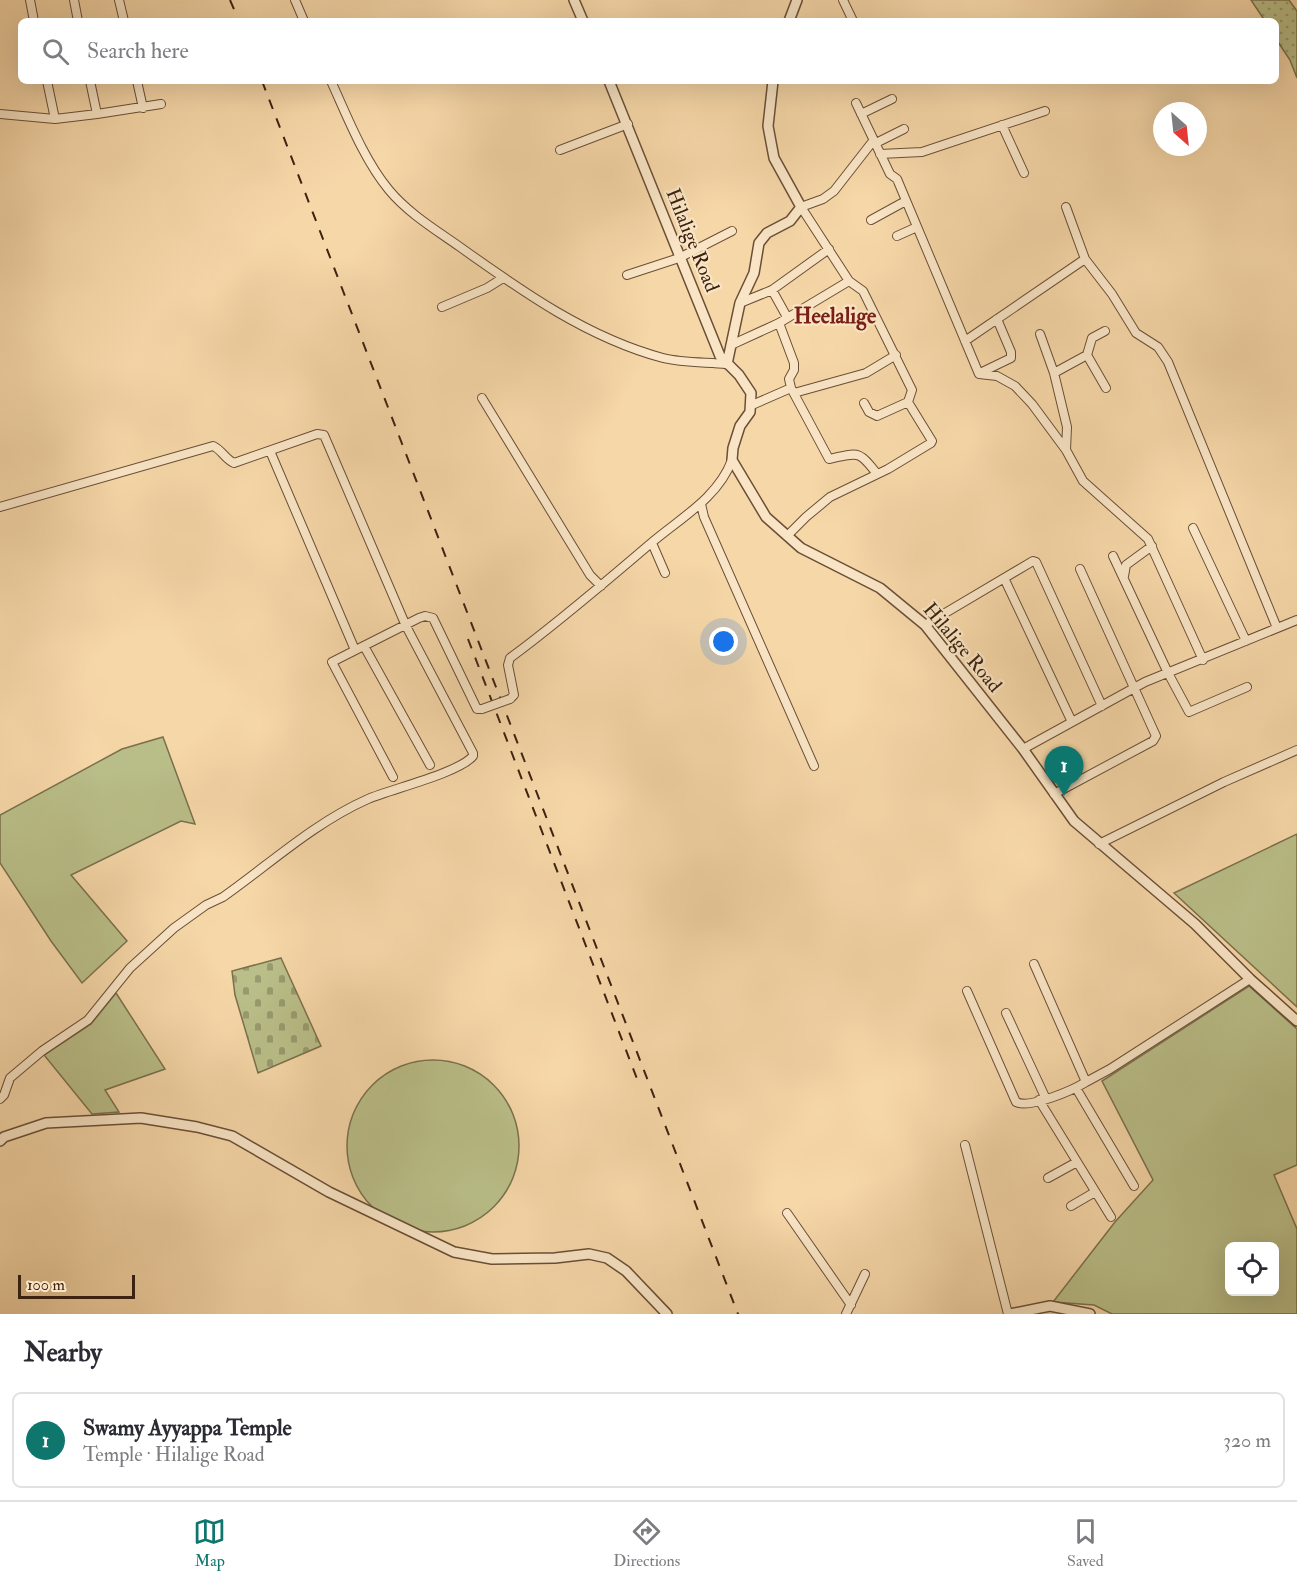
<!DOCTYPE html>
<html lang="en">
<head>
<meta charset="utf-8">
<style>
  :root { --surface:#fff; --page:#f7f7f7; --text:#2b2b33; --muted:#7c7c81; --line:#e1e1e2; --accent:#0f766e }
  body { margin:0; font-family:"IM FELL Double Pica",serif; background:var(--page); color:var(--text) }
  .controls { position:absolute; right:18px; bottom:18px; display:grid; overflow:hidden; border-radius:9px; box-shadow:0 6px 24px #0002 }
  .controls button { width:54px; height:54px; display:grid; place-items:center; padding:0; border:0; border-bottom:2px solid var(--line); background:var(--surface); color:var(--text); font:30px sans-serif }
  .compass { position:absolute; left:1153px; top:102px; width:54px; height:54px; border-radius:50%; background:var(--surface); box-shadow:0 6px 24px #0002; rotate:153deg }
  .scale { position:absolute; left:18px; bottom:15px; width:117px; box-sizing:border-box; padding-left:6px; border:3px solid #3c2211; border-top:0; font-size:16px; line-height:21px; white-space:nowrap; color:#3c2211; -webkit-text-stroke:4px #f9e5c6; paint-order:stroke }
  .you { position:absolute; left:724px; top:642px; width:21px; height:21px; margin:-15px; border:4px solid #fff; border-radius:50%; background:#1a73e8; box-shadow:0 0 0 9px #1a73e833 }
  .badge { display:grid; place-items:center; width:39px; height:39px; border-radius:50%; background:var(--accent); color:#fff; font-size:20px; font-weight:700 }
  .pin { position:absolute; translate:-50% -50px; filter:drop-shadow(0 2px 3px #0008) }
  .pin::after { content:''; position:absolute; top:32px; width:21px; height:18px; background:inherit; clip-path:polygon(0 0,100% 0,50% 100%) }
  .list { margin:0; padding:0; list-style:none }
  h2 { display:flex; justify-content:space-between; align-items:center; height:78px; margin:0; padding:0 24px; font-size:26px }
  h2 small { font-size:20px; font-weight:400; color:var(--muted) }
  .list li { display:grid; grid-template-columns:39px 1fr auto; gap:18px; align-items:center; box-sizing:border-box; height:96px; margin:0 12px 12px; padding:0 12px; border:2px solid var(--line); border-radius:9px }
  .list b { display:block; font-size:22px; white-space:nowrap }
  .list p { margin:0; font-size:20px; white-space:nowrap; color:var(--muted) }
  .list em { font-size:20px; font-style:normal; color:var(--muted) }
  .icon { flex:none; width:33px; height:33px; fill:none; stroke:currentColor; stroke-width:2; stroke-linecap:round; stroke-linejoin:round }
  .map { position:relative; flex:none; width:1297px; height:1314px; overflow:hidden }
  .search { position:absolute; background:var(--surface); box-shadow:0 6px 24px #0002; left:18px; right:18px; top:18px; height:66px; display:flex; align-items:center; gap:15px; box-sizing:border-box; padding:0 21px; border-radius:9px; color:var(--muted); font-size:22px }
  .sheet { height:186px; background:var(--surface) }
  nav { display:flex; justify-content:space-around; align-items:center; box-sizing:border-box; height:84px; border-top:2px solid var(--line); background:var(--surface); font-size:16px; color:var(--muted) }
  nav a { display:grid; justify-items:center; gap:3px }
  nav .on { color:var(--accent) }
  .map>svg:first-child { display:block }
  .grass { fill:#babf89; stroke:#7b704d; stroke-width:1.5; fill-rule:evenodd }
  .cemetery { fill:url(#cemetery-stones); stroke:#7b704d; stroke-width:1.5 }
  .park { fill:url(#park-dots); stroke:#7b704d; stroke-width:1.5 }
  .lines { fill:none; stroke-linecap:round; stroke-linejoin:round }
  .minor-casing { stroke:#6a4f37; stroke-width:10 }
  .tertiary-casing { stroke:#6a4f37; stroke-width:12 }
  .minor { stroke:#f9e5c6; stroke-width:8 }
  .tertiary { stroke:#f9e5c6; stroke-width:9 }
  .rail { stroke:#3c2211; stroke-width:2; stroke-dasharray:10 10; stroke-linecap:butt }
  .minor-bridge-casing { stroke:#6a4f37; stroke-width:10; stroke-linecap:butt }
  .minor-bridge { stroke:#f9e5c6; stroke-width:8 }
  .labels { text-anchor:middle; stroke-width:4.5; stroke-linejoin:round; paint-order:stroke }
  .street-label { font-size:20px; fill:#3c2211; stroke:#f9e5c6 }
  .quarter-label { font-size:22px; font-weight:bold; fill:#7a1f14; stroke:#f9e5c6 }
</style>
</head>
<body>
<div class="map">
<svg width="1297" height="1314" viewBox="0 0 1297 1314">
  <defs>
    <pattern id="cemetery-stones" width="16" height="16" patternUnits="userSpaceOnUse" patternTransform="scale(1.5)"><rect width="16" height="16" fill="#babf89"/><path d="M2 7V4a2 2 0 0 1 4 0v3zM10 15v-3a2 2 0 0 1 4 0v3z" fill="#989b6f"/></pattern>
    <pattern id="park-dots" width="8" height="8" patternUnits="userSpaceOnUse" patternTransform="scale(1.5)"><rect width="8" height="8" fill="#babf89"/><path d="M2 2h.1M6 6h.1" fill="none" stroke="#989b6f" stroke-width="1.8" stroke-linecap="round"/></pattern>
  </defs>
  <rect width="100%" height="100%" fill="#f6d7a8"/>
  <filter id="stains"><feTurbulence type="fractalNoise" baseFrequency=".00333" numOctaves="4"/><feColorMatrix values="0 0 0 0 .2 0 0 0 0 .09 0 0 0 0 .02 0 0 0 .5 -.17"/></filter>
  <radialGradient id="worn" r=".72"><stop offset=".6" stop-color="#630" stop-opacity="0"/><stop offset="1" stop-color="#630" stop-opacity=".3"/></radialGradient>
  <path class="grass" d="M163 737 195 824 181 821 71 875 127 941 82 983 51 941 0 863V815L122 749Z
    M1297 834V1007L1174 893Z
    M1249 986 1297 1029V1165L1274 1175 1297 1229V1314H1112L1094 1305 1053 1302 1115 1222 1153 1180 1102 1081ZM1230 1246H1274V1292H1230Z
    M116 993 165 1069 105 1090 119 1112 92 1114 44 1055 91 1024Z
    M347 1146a86 86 0 1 1 172 0a86 86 0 1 1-172 0Z"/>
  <path class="cemetery" d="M281 958 321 1046 258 1073 235 995 232 971Z"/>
  <path class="park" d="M1251 0H1289L1297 11V78L1290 60 1276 39V21H1265Z"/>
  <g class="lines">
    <defs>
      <path id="minor" d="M30 0 34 21
        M74 0 78 21
        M119 0 124 21
        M295 0 304 21
        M843 0 853 21
        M47 81 55 119
        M90 81 97 114
        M137 81 143 108
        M331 81C347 116 364 160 389 190 408 213 436 230 460 247 523 292 588 338 663 358 683 363 707 362 727 364
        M856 103 890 174 897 179 979 374 997 376 1015 386 1032 404 1066 450 1083 481 1148 539 1203 660
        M0 114 55 119 97 114 161 104
        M861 114 892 99
        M1002 125 1024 173
        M874 144 904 129
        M560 150 628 124
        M880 154 922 152 1045 111
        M871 220 902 203H907
        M897 236 917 227
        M1085 259 1112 294 1136 333 1158 347 1168 362 1277 628
        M627 275 679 258 732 231
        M740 303 772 290
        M442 307 487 288 503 278
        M787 317 772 290 829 249
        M779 323 794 363V370L789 379 791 388 829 459C858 453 858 449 877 474
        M1105 331 1092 338 1087 355 1106 388
        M1040 334 1054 373
        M965 341 1085 259 1066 207
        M731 345 779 323 849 281
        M980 373 1011 358V352L997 319
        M794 393 866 373 896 355
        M482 398 590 575 601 586
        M864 403 869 412 877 416 908 402
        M752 405 791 388
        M1066 450 1067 427 1054 373 1087 355
        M270 451 355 650
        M701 504 704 517 814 766
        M0 507 213 446C222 450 225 459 234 463L317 434 324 435 406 626 473 753V756C459 773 391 789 368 799 314 823 271 863 223 897L206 905 174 928 130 968 88 1020 42 1051 10 1078 4 1095 0 1099
        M1193 528 1246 641
        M787 536 806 517 830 497 888 469 931 443 932 441 908 402 912 390 863 291 849 281 801 207 823 199 834 191 873 141
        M652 543 665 573
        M1113 556 1168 673 1189 712 1247 687
        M1124 576 1126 565 1152 546
        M1004 578 1072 722
        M925 625 1033 561 1036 562 1102 706
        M364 646 430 765
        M510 699 514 695 508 665 510 658C559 622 604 583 650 544 679 519 718 498 732 460
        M1023 749 1145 682 1297 620
        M393 777 332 662 419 618 425 616 433 618 477 709H482
        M1054 794 1153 741 1156 736 1080 569
        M1099 844 1224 782 1297 750
        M1034 964 1086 1082 1110 1069 1250 979
        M967 991 1016 1102C1030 1109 1073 1090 1086 1082
        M1006 1013 1046 1099
        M1076 1088 1134 1186
        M1039 1100 1111 1217
        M965 1145 1008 1314
        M1048 1178 1077 1162
        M1071 1206 1095 1192
        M787 1213 851 1305
        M846 1314 865 1274"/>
      <path id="tertiary" d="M574 0 583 21
        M789 21 797 0
        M609 81 720 356 739 375 751 393 750 412 740 426 733 448 732 460 766 517 801 548 880 588 925 625 1023 749 1074 821 1195 924 1250 979 1297 1021
        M727 364 740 303 754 273 759 243 767 233 790 221 801 207 774 158 768 126 773 81
        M0 1141 4 1137 46 1123 141 1118 197 1127 232 1136 329 1192 454 1252 492 1259 555 1258 589 1254 607 1258 626 1271 667 1314
        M1010 1314 1050 1306 1090 1314"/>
    </defs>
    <use href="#minor" class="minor-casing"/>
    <use href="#tertiary" class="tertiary-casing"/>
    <use href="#minor" class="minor"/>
    <use href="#tertiary" class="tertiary"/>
    <path class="rail" d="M230 0 239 21
      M262 81 738 1314
      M468 639 639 1084"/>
    <defs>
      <path id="minor-bridge" d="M482 709 510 699"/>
    </defs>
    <use href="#minor-bridge" class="minor-bridge-casing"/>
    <use href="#minor-bridge" class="minor-bridge"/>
  </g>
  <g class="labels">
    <g class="street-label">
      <text transform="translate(693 240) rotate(68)" y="7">Hilalige Road</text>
      <text transform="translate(963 647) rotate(50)" y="7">Hilalige Road</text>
    </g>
    <g class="quarter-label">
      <text x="835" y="323">Heelalige</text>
    </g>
  </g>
  <rect width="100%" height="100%" filter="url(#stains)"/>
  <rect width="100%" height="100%" fill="url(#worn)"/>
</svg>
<div class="controls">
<button><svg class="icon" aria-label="locate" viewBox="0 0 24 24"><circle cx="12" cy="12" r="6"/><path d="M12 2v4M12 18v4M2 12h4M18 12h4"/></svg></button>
</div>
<svg class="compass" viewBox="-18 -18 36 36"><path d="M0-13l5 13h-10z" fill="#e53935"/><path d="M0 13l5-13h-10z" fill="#7c7c81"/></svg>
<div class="scale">100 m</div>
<div class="you"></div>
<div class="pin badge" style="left:1064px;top:796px">1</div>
<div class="search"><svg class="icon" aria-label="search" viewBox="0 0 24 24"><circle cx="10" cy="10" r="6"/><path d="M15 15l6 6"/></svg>Search here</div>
</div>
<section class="sheet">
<h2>Nearby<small></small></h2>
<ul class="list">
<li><span class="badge">1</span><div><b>Swamy Ayyappa Temple</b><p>Temple · Hilalige Road</p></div><em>320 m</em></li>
</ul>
</section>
<nav>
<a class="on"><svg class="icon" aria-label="map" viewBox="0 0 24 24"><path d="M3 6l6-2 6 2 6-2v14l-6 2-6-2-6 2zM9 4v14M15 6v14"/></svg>Map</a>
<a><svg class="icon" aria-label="directions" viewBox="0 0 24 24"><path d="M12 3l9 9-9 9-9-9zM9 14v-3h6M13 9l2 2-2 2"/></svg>Directions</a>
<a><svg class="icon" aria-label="saved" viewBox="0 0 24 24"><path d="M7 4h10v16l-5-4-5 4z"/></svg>Saved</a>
</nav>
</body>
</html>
